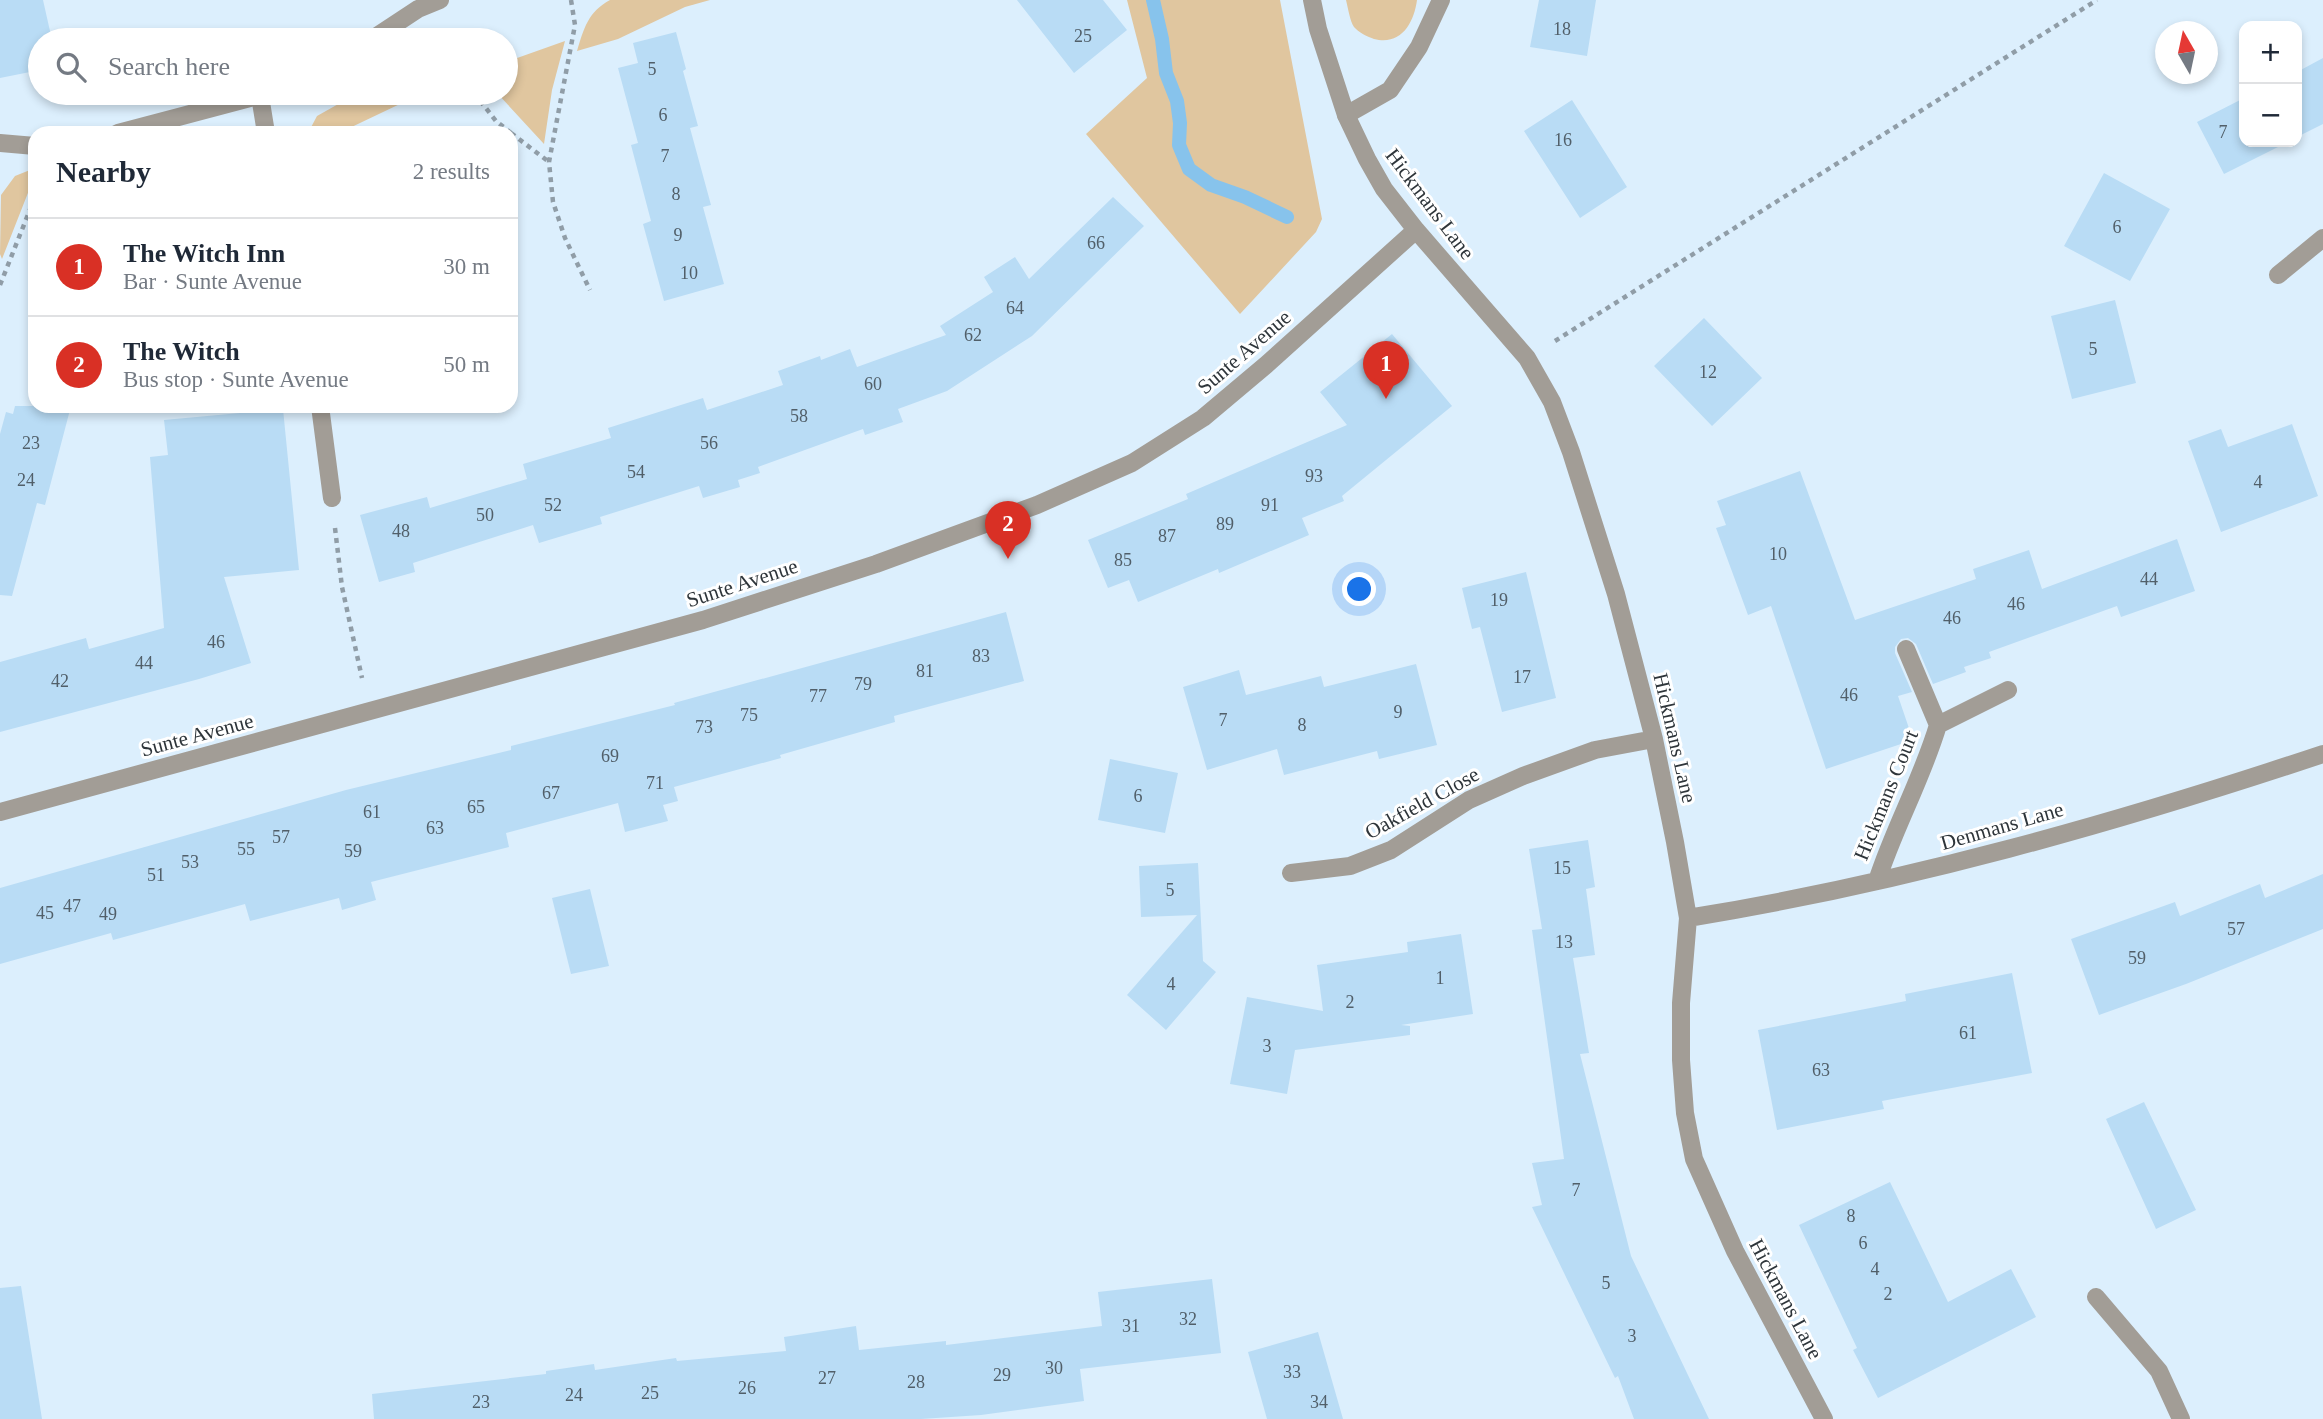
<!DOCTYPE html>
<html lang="en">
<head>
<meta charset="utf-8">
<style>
  :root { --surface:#fff; --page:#f6f6f7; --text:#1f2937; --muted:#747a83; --line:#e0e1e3; --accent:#d93025 }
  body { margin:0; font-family:Georgia,serif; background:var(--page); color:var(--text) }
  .controls { position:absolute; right:21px; top:21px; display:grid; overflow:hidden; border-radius:14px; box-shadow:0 4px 10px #0003 }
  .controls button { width:63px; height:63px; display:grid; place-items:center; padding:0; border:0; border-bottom:2px solid var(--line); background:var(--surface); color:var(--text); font:35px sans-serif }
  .compass { position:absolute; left:2155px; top:21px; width:63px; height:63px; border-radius:50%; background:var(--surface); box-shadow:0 4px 10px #0003; rotate:351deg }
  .you { position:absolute; left:1360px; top:590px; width:24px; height:24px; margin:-18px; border:5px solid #fff; border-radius:50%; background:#1a73e8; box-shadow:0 0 0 10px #1a73e833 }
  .badge { display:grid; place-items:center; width:46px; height:46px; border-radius:50%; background:var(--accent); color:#fff; font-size:23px; font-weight:700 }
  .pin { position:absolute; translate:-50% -58px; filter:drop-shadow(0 2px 4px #0008) }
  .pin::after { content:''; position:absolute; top:37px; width:24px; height:21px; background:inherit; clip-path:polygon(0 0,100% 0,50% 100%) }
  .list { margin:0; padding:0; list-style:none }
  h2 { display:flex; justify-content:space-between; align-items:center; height:91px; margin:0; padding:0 28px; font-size:30px }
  h2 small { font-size:23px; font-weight:400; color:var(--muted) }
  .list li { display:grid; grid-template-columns:46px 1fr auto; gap:21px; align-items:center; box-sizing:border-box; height:98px; padding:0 28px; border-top:2px solid var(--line) }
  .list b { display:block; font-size:26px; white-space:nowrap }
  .list p { margin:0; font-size:23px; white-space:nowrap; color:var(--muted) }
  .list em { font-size:23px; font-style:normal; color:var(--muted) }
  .icon { flex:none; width:38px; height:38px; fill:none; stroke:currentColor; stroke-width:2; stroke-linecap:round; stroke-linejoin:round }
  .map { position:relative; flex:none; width:2323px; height:1419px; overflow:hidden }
  .search { position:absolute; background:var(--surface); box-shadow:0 4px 10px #0003; left:28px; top:28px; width:490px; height:77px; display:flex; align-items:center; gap:18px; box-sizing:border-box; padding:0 24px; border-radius:38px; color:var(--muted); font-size:26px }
  .panel { position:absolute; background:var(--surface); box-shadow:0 4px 10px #0003; left:28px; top:126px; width:490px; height:287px; border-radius:21px }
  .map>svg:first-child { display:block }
  .green { fill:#e0c69f }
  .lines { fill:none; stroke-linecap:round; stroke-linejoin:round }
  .stream { stroke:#87c3ec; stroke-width:14 }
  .building { fill:#b9dcf5 }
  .path { stroke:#909da7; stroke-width:4.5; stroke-dasharray:5 5; stroke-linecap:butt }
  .lane { stroke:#a29d96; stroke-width:18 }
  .street { stroke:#a29d96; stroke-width:18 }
  .labels { text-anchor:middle; stroke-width:6; stroke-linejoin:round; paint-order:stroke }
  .number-label { font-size:18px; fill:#515f69 }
  .street-label { font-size:21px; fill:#2e353a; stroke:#fff }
</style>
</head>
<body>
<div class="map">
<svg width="2323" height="1419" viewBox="0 0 2323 1419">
  <rect width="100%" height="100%" fill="#dceffd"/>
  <path class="green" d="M610 0H710L685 7 618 39 577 51C584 28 588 12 610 0Z
    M1127 0H1280L1322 219 1316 232 1240 314 1086 134 1147 78Z
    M1346 0H1417C1414 23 1401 46 1374 39 1368 37 1358 32 1354 27 1350 21 1348 8 1346 0Z
    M565 41 552 90 544 144 497 93H506V62Z
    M358 93H423L339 133H308L317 116Z
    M35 168V175L2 259 0 254 1 195 15 176Z"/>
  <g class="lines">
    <path class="stream" d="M1153 0 1162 39 1166 73 1177 101 1180 123 1179 145 1189 169 1211 185 1245 197 1287 217"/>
  </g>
  <path class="building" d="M0 0H43L52 40H40V70L0 78Z
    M1017 0H1103L1127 30 1074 73Z
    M1539 0H1596L1587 56 1530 47Z
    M676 32 686 69 683 71 698 126 690 128 711 205 703 207 724 284 664 301 643 224 651 221 631 145 638 143 618 68 638 63 633 43Z
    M2323 58V124L2297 137V72Z
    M2244 98V142H2288L2224 174 2197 122Z
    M1572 100 1627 187 1580 218 1524 131Z
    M2104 173 2170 209 2130 281 2064 246Z
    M1113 197 1144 226 1032 336 947 391 898 409 903 422 865 435 863 429 758 467 760 473 738 480 740 487 703 498 699 486 600 517 602 524 539 543 533 525 413 563 415 572 379 582 360 515 427 497 430 508 527 479 523 464 611 438 608 428 703 398 707 410 783 385 778 371 820 356 821 360 850 349 857 367 946 335 940 326 993 292 984 277 1015 257 1029 279Z
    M2115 300 2136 383 2072 399 2051 316Z
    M1704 318 1762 378 1712 426 1654 366Z
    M1392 334 1452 406 1342 496 1344 501 1302 518 1309 535 1219 573 1218 569 1138 602 1129 580 1108 588 1088 540 1188 499 1186 494 1347 425 1320 392Z
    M15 406H71L45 505 37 503 12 596 0 595V434L6 412 13 414Z
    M283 409 299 570 224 577 251 663 199 679 0 732V662L86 638 89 649 164 628 150 457 168 455 164 420Z
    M2292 424 2318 496 2221 532 2188 441 2221 429 2228 447Z
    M1800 471 1855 620 1976 579 1973 569 2029 550 2042 589 2177 539 2195 591 2121 617 2117 606 1989 652 1991 658 1964 667 1966 672 1933 684 1916 644 1908 638 1901 639 1895 647V653L1912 692 1898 696 1913 740 1826 769 1771 606 1748 615 1716 528 1726 525 1717 501Z
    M1526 572 1556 698 1502 712 1480 627 1472 629 1462 588Z
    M1006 612 1024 681 894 716 895 722 780 755 781 758 674 787 678 801 663 805 668 821 625 832 618 803 506 833 509 847 371 882 376 900 342 910 339 898 250 921 245 904 113 940 111 933 0 964V888L346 790 511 750V746L675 705 674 703Z
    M1416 664 1437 745 1379 759 1377 751 1284 775 1277 749 1207 770 1183 687 1239 670 1246 695 1321 676 1324 687Z
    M1110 759 1178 773 1165 833 1098 820Z
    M1588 840 1595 887 1586 889 1595 955 1573 958 1589 1053 1580 1054 1631 1256 1709 1419H1634L1618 1376 1615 1378 1532 1207 1542 1205 1532 1163 1564 1159 1532 930 1542 929 1529 849Z
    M1198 863 1203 961 1216 972 1166 1030 1127 995 1197 915 1141 917 1139 866Z
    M2323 874V929L2186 984 2099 1015 2071 939 2175 902 2180 916 2260 884 2265 898Z
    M590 889 609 966 571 974 552 898Z
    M1461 934 1473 1014 1401 1025 1410 1026V1035L1295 1050 1287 1094 1230 1084 1247 997 1323 1011 1317 965 1408 952 1407 942Z
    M2012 973 2032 1073 1882 1101 1884 1109 1777 1130 1758 1030 1906 1001 1905 994Z
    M2144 1102 2196 1210 2156 1229 2106 1119Z
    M1890 1182 1948 1302 2011 1269 2036 1317 1878 1398 1853 1350 1857 1348 1799 1225Z
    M1212 1279 1221 1353 1080 1369 1084 1401 981 1415 921 1419H374L372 1394 546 1374V1371L594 1364 595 1370 676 1358 677 1361 786 1351 784 1337 856 1326 859 1350 946 1341V1345L1102 1326 1098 1292Z
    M21 1286 42 1419H0V1288Z
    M1318 1332 1343 1419H1267L1248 1352Z"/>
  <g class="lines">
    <path class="path" d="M571 0 575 25 549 162 553 202 565 238 590 290
      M474 93 496 121 511 133
      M511 133 549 162
      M0 285 35 197
      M1555 341 2097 0
      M335 528 342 587 362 678"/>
    <path class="lane" d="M260 96 266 133
      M1346 115 1390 90 1419 47 1441 0
      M320 406 332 498
      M2096 1297 2159 1371 2181 1419"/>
    <path class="street" d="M1312 0 1318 29 1346 115 1367 159 1384 189 1416 230 1527 358 1552 402 1571 452 1616 594 1654 739 1675 842 1688 918 1681 1003V1060L1685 1113 1694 1159 1735 1251 1824 1419
      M371 40 418 9 440 0
      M118 133 269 93
      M0 143 35 146
      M2278 275 2323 238
      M1906 649 1938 725
      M0 812 703 620 876 564 1037 505 1132 463 1203 418 1266 365 1416 230
      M1291 873 1350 866 1391 850 1469 800 1523 776 1595 750 1654 739
      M1877 881C1894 828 1922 779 1938 725L2008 690
      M1688 918C1904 883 2116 823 2323 754"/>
  </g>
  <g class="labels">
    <g class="number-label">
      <text x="1562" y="35">18</text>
      <text x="1083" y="42">25</text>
      <text x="652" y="75">5</text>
      <text x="663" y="121">6</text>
      <text x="2223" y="138">7</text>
      <text x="1563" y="146">16</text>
      <text x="665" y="162">7</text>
      <text x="676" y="200">8</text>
      <text x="2117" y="233">6</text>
      <text x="678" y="241">9</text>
      <text x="1096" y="249">66</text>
      <text x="689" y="279">10</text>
      <text x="1015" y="314">64</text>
      <text x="973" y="341">62</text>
      <text x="2093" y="355">5</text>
      <text x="1708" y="378">12</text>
      <text x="873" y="390">60</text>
      <text x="799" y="422">58</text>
      <text x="31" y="449">23</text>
      <text x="709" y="449">56</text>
      <text x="636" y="478">54</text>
      <text x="1314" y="482">93</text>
      <text x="26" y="486">24</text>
      <text x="2258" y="488">4</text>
      <text x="553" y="511">52</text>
      <text x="1270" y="511">91</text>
      <text x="485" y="521">50</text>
      <text x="1225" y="530">89</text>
      <text x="401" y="537">48</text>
      <text x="1167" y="542">87</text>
      <text x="1778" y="560">10</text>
      <text x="1123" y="566">85</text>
      <text x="2149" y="585">44</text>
      <text x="1499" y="606">19</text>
      <text x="2016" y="610">46</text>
      <text x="1952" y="624">46</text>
      <text x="216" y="648">46</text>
      <text x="981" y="662">83</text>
      <text x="144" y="669">44</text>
      <text x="925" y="677">81</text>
      <text x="1522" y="683">17</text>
      <text x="60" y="687">42</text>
      <text x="863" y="690">79</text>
      <text x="1849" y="701">46</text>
      <text x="818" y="702">77</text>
      <text x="1398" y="718">9</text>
      <text x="749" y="721">75</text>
      <text x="1223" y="726">7</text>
      <text x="1302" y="731">8</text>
      <text x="704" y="733">73</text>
      <text x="610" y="762">69</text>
      <text x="655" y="789">71</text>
      <text x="551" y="799">67</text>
      <text x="1138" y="802">6</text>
      <text x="476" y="813">65</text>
      <text x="372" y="818">61</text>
      <text x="435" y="834">63</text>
      <text x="281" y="843">57</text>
      <text x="246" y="855">55</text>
      <text x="353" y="857">59</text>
      <text x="190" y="868">53</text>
      <text x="1562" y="874">15</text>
      <text x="156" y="881">51</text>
      <text x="1170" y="896">5</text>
      <text x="72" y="912">47</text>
      <text x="45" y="919">45</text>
      <text x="108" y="920">49</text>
      <text x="2236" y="935">57</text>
      <text x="1564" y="948">13</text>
      <text x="2137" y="964">59</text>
      <text x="1440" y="984">1</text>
      <text x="1171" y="990">4</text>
      <text x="1350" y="1008">2</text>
      <text x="1968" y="1039">61</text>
      <text x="1267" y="1052">3</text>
      <text x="1821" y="1076">63</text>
      <text x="1576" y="1196">7</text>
      <text x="1851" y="1222">8</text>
      <text x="1863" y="1249">6</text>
      <text x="1875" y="1275">4</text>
      <text x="1606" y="1289">5</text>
      <text x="1888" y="1300">2</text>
      <text x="1188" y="1325">32</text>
      <text x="1131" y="1332">31</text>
      <text x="1632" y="1342">3</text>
      <text x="1054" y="1374">30</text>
      <text x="1292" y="1378">33</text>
      <text x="1002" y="1381">29</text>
      <text x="827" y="1384">27</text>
      <text x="916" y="1388">28</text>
      <text x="747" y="1394">26</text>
      <text x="650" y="1399">25</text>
      <text x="574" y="1401">24</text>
      <text x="481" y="1408">23</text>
      <text x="1319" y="1408">34</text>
    </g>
    <g class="street-label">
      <text transform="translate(1430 204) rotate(53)" y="7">Hickmans Lane</text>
      <text transform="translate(1244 352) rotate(-41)" y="7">Sunte Avenue</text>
      <text transform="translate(742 583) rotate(-18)" y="7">Sunte Avenue</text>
      <text transform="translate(197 735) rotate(-15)" y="7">Sunte Avenue</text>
      <text transform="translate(1675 738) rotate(77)" y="7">Hickmans Lane</text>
      <text transform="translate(1886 795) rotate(-68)" y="7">Hickmans Court</text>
      <text transform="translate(1422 803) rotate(-29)" y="7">Oakfield Close</text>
      <text transform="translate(2002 826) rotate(-16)" y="7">Denmans Lane</text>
      <text transform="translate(1786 1299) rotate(62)" y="7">Hickmans Lane</text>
    </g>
  </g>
</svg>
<div class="controls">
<button>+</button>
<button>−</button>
</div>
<svg class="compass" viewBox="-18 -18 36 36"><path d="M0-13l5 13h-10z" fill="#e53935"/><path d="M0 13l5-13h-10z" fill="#747a83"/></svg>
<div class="you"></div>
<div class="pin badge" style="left:1386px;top:399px">1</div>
<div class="pin badge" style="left:1008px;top:559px">2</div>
<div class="search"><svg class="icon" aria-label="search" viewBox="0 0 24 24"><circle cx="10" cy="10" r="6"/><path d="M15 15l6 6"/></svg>Search here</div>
<section class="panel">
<h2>Nearby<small>2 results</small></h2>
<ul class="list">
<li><span class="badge">1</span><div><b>The Witch Inn</b><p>Bar · Sunte Avenue</p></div><em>30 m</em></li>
<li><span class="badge">2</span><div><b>The Witch</b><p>Bus stop · Sunte Avenue</p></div><em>50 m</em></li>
</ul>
</section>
</div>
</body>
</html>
